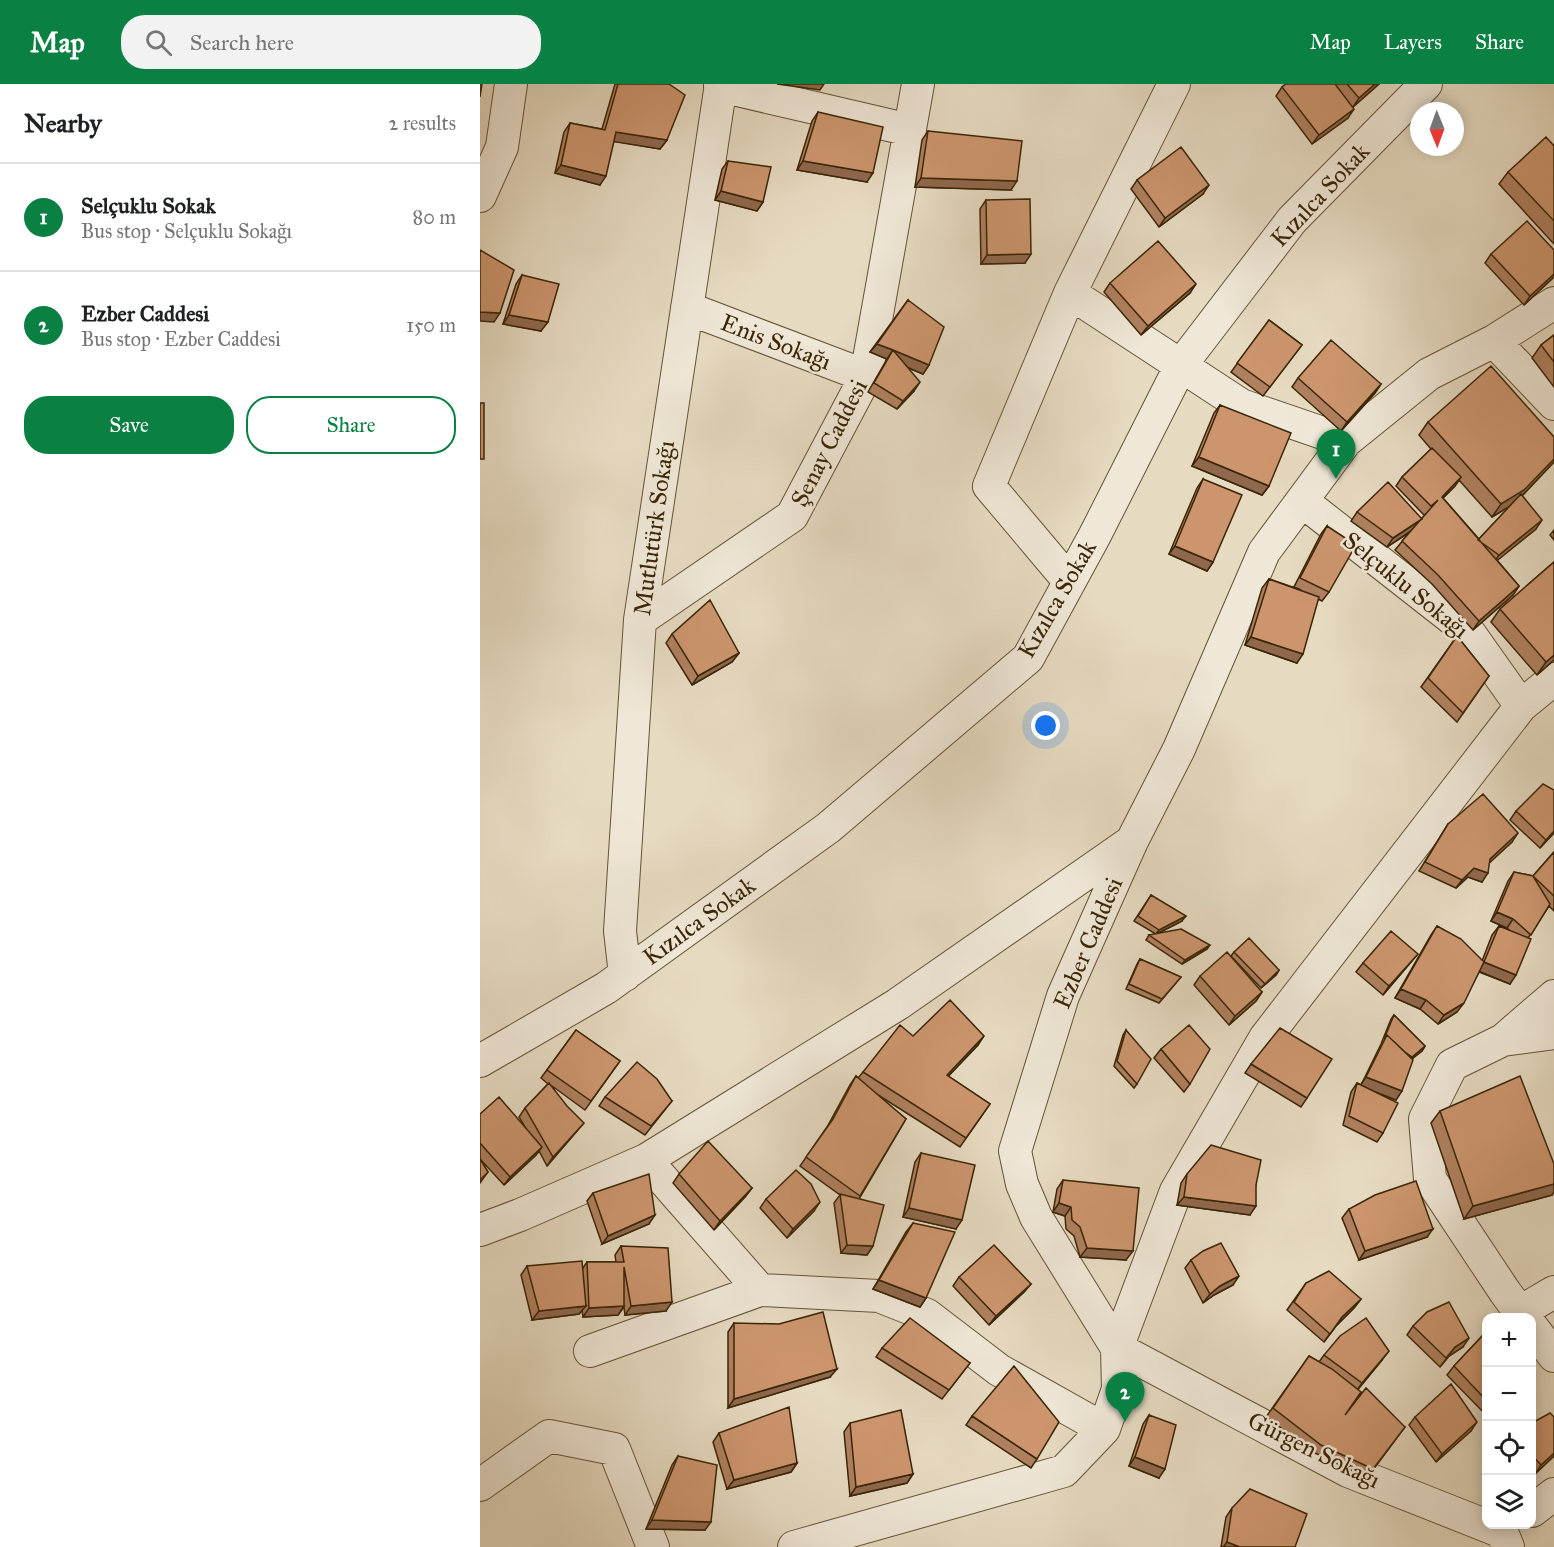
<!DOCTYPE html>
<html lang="en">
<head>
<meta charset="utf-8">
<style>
  :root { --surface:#fff; --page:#f2f2f2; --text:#202124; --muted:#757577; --line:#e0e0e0; --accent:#0b8043 }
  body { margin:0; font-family:"IM FELL Great Primer",serif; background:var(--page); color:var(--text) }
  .controls { position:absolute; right:18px; bottom:18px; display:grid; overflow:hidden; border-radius:12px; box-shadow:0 3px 15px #0003 }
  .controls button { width:54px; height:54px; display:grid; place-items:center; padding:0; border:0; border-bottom:2px solid var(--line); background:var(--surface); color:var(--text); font:30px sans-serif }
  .compass { position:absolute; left:930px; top:18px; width:54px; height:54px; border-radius:50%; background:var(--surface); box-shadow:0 3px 15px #0003; rotate:179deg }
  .you { position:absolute; left:566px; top:642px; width:21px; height:21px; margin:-15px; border:4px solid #fff; border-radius:50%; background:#1a73e8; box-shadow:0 0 0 9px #1a73e833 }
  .badge { display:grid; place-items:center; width:39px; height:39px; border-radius:50%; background:var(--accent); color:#fff; font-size:20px; font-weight:700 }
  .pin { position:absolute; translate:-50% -50px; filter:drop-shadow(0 2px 3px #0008) }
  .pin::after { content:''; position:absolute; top:32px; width:21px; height:18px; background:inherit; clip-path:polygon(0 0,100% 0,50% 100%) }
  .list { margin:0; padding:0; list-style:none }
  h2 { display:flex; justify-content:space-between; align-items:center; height:78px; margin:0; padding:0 24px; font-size:26px }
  h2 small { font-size:20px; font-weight:400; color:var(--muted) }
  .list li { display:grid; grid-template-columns:39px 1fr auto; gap:18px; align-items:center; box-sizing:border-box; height:108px; padding:0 24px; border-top:2px solid var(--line) }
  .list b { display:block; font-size:22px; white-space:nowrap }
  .list p { margin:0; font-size:20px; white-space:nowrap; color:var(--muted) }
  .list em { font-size:20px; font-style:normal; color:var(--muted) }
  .actions { display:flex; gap:12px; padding:18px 24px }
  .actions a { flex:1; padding:14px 0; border:2px solid var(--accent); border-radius:24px; text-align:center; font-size:21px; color:var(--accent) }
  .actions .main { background:var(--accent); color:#fff }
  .icon { flex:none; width:33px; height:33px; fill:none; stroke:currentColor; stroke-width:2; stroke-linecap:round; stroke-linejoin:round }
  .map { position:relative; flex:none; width:1074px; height:1463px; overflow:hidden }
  header { display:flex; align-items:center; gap:36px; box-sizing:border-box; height:84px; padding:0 30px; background:var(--accent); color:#fff }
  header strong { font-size:28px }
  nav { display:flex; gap:33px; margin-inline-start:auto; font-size:21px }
  .search { width:420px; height:54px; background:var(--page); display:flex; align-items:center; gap:15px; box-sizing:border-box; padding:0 21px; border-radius:24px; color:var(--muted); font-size:22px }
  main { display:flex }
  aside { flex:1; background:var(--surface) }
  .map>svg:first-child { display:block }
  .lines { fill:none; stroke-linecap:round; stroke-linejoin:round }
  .minor-casing { stroke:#655234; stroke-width:34 }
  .minor { stroke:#efe7d7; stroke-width:32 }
  .wall { fill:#af805f; stroke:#3a2505; stroke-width:1.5; fill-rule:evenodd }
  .shaded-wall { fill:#8f684d; stroke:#3a2505; stroke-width:1.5 }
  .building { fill:#cc956e; stroke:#3a2505; stroke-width:1.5 }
  .labels { text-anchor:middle; stroke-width:5; stroke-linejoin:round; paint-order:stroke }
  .street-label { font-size:24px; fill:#3a2505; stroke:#efe7d7 }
</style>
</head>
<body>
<header>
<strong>Map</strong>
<div class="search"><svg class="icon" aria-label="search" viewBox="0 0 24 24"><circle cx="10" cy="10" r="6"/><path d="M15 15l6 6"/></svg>Search here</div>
<nav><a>Map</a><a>Layers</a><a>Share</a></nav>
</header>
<main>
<aside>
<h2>Nearby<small>2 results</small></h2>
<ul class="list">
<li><span class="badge">1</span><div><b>Selçuklu Sokak</b><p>Bus stop · Selçuklu Sokağı</p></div><em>80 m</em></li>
<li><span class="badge">2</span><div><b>Ezber Caddesi</b><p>Bus stop · Ezber Caddesi</p></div><em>150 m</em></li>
</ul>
<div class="actions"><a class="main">Save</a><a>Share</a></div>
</aside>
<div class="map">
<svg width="1074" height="1463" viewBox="0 0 1074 1463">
  <rect width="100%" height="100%" fill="#e6dac1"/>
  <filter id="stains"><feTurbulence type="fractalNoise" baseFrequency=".00333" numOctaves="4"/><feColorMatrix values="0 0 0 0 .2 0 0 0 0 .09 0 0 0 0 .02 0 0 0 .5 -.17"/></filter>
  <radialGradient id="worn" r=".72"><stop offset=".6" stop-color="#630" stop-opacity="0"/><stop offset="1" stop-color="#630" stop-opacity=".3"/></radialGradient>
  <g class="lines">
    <defs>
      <path id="minor" d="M694 0 590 209 761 321 866 357
        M240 2 430 46
        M0 112 22 63 31 0
        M207 224 386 292
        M1014 257 1074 320
        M822 417 988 547 1041 622
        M589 497 509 402 590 209
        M160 536 312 432 386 292 438 0
        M145 891 140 847 160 536 241 0
        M1023 956 1074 949
        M0 977 126 904 348 744 548 574 615 451 701 281 812 136 946 0
        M166 1076 280 1206 399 1212 447 1231 519 1286 624 1345
        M0 1146 40 1131 166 1076 418 920 651 758
        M1040 1228 1074 1208
        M1044 1234 1025 1208 950 1095 945 1035 972 981 1023 956 1074 912
        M1052 1243 1074 1272
        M110 1267 280 1206
        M0 1401 69 1352 134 1365 173 1463
        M1052 1427 1074 1410
        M314 1463 584 1387 624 1345 638 1305 637 1264 556 1133 542 1100 535 1067 583 912 652 757 699 665 784 468 866 357 949 290 1014 257 1074 219
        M1028 1463 1022 1448 868 1387 637 1264 696 1107 785 954 1041 622 1074 595"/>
    </defs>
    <use href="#minor" class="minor-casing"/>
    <use href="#minor" class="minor"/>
  </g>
  <path class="wall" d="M135 0H189L187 56 180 65 134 57 120 101 75 89 84 48 90 39 122 45Z
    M806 0H899L873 23 868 34 832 60 796 12 802 3Z
    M338 28 387 98 317 86 332 37Z
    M448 47 531 106 435 103 442 56Z
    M1074 62V160L1019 100 1028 88Z
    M248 77 283 118 277 127 235 116 242 85Z
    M657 96 723 110 679 143 651 105Z
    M506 116 545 179 501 180 500 125Z
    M1011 170 1074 193 1044 221 1005 179Z
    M42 191 61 247 23 240 36 200Z
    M630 199 710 209 661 251 624 208Z
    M428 216 449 281 443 290 428 284 434 307 417 325 388 308 407 275 390 268Z
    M789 236 822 261 783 312 751 288Z
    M1074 251V303L1052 274 1061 261Z
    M818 294 901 300 895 309 861 347 812 303Z
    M740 321 789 402 782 411 712 382 734 329Z
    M948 338 1074 378 1042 412 1056 445 1017 476 1039 502 1033 511 993 546 952 500 915 466 930 448 907 463 871 437 877 428 941 435 947 429 944 431 916 402 922 393 951 365 939 351ZM979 396 1012 433 1030 422 999 455 963 414 975 402Z
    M723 395 733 478 727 487 689 470 717 404Z
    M847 442 849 508 842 517 838 515 817 579 765 561 782 504 789 495 821 506 814 503 841 450Z
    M1074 446V456L1070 451Z
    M1074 478V576L1057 591 1011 538 1020 525Z
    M192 550 259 569 252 578 212 601 186 559Z
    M977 552 1009 592 977 638 941 603Z
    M1036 727 1074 749 1060 764 1030 736Z
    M968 740 1032 758 1009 778 1002 798 988 793 976 804 939 787Z
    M1074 768V827L1069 822 1048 854 1030 900 999 888 977 928 958 940 940 925 915 914 951 851 957 842 1002 877 1012 851 1019 842 1030 847 1027 844 1011 837 1028 797 1034 788 1053 792Z
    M671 811 702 837 677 850 727 865 702 880 666 856 669 851 676 850 654 837Z
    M754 868 799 886 796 891 781 904 751 872Z
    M660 875 701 893 679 919 646 905 657 880Z
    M931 878 903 911 876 888 883 879Z
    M720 892 782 908 776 917 749 941 714 901Z
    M914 931 945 962 942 967 932 975 916 1016 893 1007 903 1049 897 1058 863 1041 871 1008 877 999 881 1001 901 960 911 935Z
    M96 946 140 977 105 1026 72 1002 97 1047 67 1082 59 1067 56 1071 24 1101 0 1075 8 1088 0 1099V1030L45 1043 39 1033 45 1024 68 1000 61 994Z
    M646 946 657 1000 654 1004 634 982 643 951Z
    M433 952 498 961 468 992 510 1020 480 1063 395 1009 426 1035 379 1115 393 1162 387 1171 361 1169 354 1119 360 1111 320 1082 347 1043 370 1001 376 992 378 994 383 988Z
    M681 965 710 1000 704 1008 674 974Z
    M771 980 827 1014 821 1023 765 989Z
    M125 1013 192 1017 165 1051 119 1022Z
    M960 1027 1072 1111 984 1135 951 1039Z
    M441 1069 476 1145 423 1133 435 1078Z
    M199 1090 272 1104 265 1113 234 1146 193 1099Z
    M707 1090 776 1101 770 1131 697 1121 701 1099Z
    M583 1096 646 1176 600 1173 594 1152 586 1145 585 1132 573 1128 577 1105Z
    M113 1109 169 1140 122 1160 107 1117Z
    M286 1115 334 1127 307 1154 280 1124Z
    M869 1125 947 1153 879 1176 862 1134Z
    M433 1139 446 1214 440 1223 393 1205 426 1148Z
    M141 1162 186 1227 145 1231 144 1223 138 1231 103 1233 102 1226 99 1230 52 1236 41 1191 47 1182 103 1184 107 1178H136L135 1171Z
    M711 1176 753 1201 734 1211 723 1219 705 1184Z
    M479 1193 551 1200 544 1208 509 1241 473 1202Z
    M826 1199 881 1215 874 1224 856 1242 844 1258 807 1226Z
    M254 1239 350 1293 248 1324V1248Z
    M933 1242 983 1263 969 1272 960 1283 927 1251Z
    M1006 1248V1331L967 1291 974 1282Z
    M402 1264 490 1279 462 1315 396 1273Z
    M844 1271 902 1276 877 1306 865 1331 925 1343 887 1394 835 1369 786 1333 829 1272 839 1278Z
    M669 1331 679 1394 649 1382 663 1340Z
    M492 1332 557 1375 551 1384 486 1341Z
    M935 1333 991 1347 956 1378 929 1341Z
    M370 1339 433 1390 427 1399 370 1412 364 1348Z
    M1052 1339 1074 1372 1055 1390 1052 1386Z
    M239 1349 317 1379 311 1388 247 1405 233 1358Z
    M198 1372 225 1446 166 1445 192 1381Z
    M752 1424 815 1463H741L746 1433Z"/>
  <path class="shaded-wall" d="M297 0H344L340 6Z
    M895 0H899L873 23 879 14Z
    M874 25 868 34 832 60 839 51Z
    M136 48 187 56 180 65 130 57Z
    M323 77 393 89 387 98 317 86Z
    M81 81 126 92 120 101 75 89Z
    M441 94 537 97 531 106 435 103Z
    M729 101 723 110 679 143 685 134Z
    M241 107 283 118 277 127 235 116Z
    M551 170 545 179 501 180 507 171Z
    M1074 190V193L1044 221 1050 212Z
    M716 200 710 209 661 251 668 242Z
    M0 228 20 229 14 238 0 237Z
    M29 231 68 238 61 247 23 240Z
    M397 260 413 266 407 275 390 268Z
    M413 266 449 281 443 290 408 275Z
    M440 298 434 307 417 325 423 317Z
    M901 300 895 309 861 347 867 338Z
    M719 373 789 402 782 411 712 382Z
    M1074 375V378L1035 419 1012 433 1021 420Z
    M981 393 975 402 956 421 962 413Z
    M942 435 935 444 907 463 913 454Z
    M1062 436 1056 445 1013 480 1019 471Z
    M695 462 733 478 727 487 689 470Z
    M1039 502 1033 511 993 546 999 537Z
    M771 553 823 570 817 579 765 561Z
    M259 569 252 578 212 601 218 592Z
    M1074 571V576L1057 591 1066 578Z
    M1074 747V749L1060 764 1066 756Z
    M1038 749 1032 758 1004 784 1010 775Z
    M994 784 1008 789 1002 798 988 793 976 804 982 796Z
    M1017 828 1033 835 1027 844 1011 837Z
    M706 832 702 837 676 850 679 846Z
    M730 861 727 865 702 880 705 876Z
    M938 870 931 878 903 911 909 902Z
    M1004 878 1036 891 1030 900 998 887Z
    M799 886 796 891 781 904Z
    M921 905 946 916 940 925 915 914Z
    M782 908 776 917 749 941 755 932Z
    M984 919 977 928 958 940 964 931Z
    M504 952 498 961 461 1000 467 991Z
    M945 962 942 967 929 977 932 973Z
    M886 993 922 1007 916 1016 880 1002Z
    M104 1039 97 1047 67 1082 73 1073Z
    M62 1063 56 1071 24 1101 30 1093Z
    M1074 1100V1108L1072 1111 984 1135 993 1122Z
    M272 1104 265 1113 234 1146 240 1137Z
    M704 1113 776 1122 770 1131 697 1121Z
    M340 1118 334 1127 307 1154 313 1145Z
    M579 1119 591 1123 585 1132 573 1128Z
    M429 1124 482 1136 476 1145 423 1133Z
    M175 1131 169 1140 122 1160 128 1152Z
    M953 1145 947 1153 879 1176 885 1167Z
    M367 1161 393 1162 387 1171 361 1169Z
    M607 1164 653 1167 646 1176 600 1173Z
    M759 1192 753 1201 734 1211 723 1219 730 1210 740 1202Z
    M399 1196 446 1214 440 1223 393 1205Z
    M551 1200 544 1208 509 1241 516 1232Z
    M881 1215 874 1224 856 1242 844 1258 862 1233Z
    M192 1218 186 1227 145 1231 151 1222Z
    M106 1222 99 1230 52 1236 59 1227Z
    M144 1222 138 1231 103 1233 109 1224Z
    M989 1254 983 1263 969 1272 960 1283 975 1263Z
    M909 1267 902 1276 876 1308 882 1299Z
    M357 1285 350 1293 248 1324 254 1315Z
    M997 1338 991 1347 956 1378 962 1370Z
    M1074 1369V1372L1055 1390 1061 1381Z
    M655 1373 685 1385 679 1394 649 1382Z
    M317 1379 311 1388 247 1405 254 1396Z
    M433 1390 427 1399 370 1412 376 1403Z
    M172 1436 231 1438 225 1446 166 1445Z
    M747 1458 760 1463H743Z"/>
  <path class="building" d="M0 0H2L0 13Z
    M138 0H189L205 11 187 56 136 48 126 92 81 81 90 39 125 46Z
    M806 0H855L874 25 839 51 802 3Z
    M867 0H895L879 14Z
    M338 28 403 43 393 89 323 77Z
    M448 47 542 57 537 97 441 94Z
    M1066 53 1074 62V137L1028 88Z
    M701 63 729 101 685 134 657 96Z
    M248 77 291 83 283 118 241 107Z
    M550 115 551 170 507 171 506 116Z
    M1047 137 1074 166V190L1050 212 1011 170Z
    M678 157 716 200 668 242 630 199Z
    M0 166 34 186 20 229 0 228Z
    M42 191 79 200 68 238 29 231Z
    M428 216 464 243 449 281 413 266 440 298 423 317 394 299 413 266 397 260Z
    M789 236 822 261 790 303 757 279Z
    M1074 251V278L1061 261Z
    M851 256 901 300 867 338 818 294Z
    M1011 282 1074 353V375L1044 406 1021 420 948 338Z
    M0 319H4V375H0Z
    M740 321 811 349 789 402 719 373Z
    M952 364 981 393 962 413 1039 502 999 537 958 491 922 457 958 416 951 422 922 393Z
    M723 395 762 411 733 478 695 462Z
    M908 398 942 435 913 454 877 428Z
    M1041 410 1062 436 1019 471 998 456Z
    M847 442 876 461 849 508 820 494Z
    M1074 478V571L1066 578 1020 525Z
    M789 495 839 513 823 570 771 553Z
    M230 516 259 569 218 592 192 550Z
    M977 552 1009 592 983 629 948 594Z
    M1063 700 1074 706V747L1066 756 1036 727Z
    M1003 710 1038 749 1010 775 1008 789 994 784 982 796 945 778 968 740Z
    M1074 768V812L1053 792Z
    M1034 788 1053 792 1070 820 1051 851 1033 835 1017 828Z
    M671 811 706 832 679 846 658 832Z
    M957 842 981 855 1004 878 1019 842 1051 855 1036 891 1004 878 984 919 964 931 946 916 921 905Z
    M701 845 730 861 705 876 669 851Z
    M911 847 938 870 909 902 883 879Z
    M769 854 799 886 785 900 754 868Z
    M747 868 782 908 755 932 720 892Z
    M660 875 701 893 682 915 649 900Z
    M470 916 504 952 467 991 510 1020 486 1054 383 988 420 941 433 952Z
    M914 931 945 962 932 973 925 968 907 951 904 955Z
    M709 941 730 965 710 1000 681 965Z
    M800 944 852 975 827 1014 771 980Z
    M96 946 140 977 111 1017 67 986Z
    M646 946 671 975 657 1000 637 977Z
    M907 951 933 976 922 1007 886 993Z
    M157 978 177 995 192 1017 171 1042 125 1013Z
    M376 992 426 1035 380 1112 326 1073 353 1035Z
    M1040 992 1074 1080V1100L993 1122 960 1027Z
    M69 999 87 1022 104 1039 73 1073 45 1024Z
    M877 999 918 1019 903 1049 869 1032Z
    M19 1013 62 1063 30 1093 0 1059V1030Z
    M228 1057 272 1104 240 1137 199 1090Z
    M731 1061 781 1076 776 1101V1122L704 1113 707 1090Z
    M441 1069 495 1081 482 1136 429 1124Z
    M0 1075 8 1088 0 1096Z
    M316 1086 331 1100 340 1118 313 1145 286 1115Z
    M169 1090 175 1131 128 1152 113 1109Z
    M583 1096 659 1104 653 1167 607 1164 600 1143 592 1136 591 1123 579 1119Z
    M936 1097 953 1145 885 1167 869 1125 895 1111Z
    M360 1110 404 1121 393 1162 367 1161Z
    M433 1139 475 1148 446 1214 399 1196Z
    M741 1159 759 1192 740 1202 730 1210 711 1176 723 1167Z
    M514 1161 551 1200 516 1232 479 1193Z
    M141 1162 188 1164 192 1218 151 1222 144 1183V1222L109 1224 107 1178H144Z
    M102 1177 106 1222 59 1227 47 1182Z
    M849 1187 881 1215 862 1233 850 1250 814 1218 826 1199Z
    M969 1218 989 1254 975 1263 966 1274 933 1242 947 1228Z
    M343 1228 357 1285 254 1315V1239L299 1240Z
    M430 1234 490 1279 469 1306 402 1264Z
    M886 1234 909 1267 882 1299 844 1271 860 1252Z
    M1006 1248V1316L974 1282Z
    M829 1272 852 1285 881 1308 865 1331 886 1304 925 1343 893 1385 841 1361 793 1324Z
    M534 1282 579 1338 557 1375 492 1332Z
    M971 1300 997 1338 962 1370 935 1333Z
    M309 1323 317 1379 254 1396 239 1349Z
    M421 1326 433 1390 376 1403 370 1339Z
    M1070 1329 1074 1333V1369L1061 1381 1052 1371V1339Z
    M669 1331 696 1341 685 1385 655 1373Z
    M198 1372 237 1381 231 1438 172 1436Z
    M770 1405 827 1430 815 1463H760L747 1458 752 1424Z"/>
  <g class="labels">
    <g class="street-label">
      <text transform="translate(840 111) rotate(-47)" y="8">Kızılca Sokak</text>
      <text transform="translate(296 258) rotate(21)" y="8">Enis Sokağı</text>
      <text transform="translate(349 359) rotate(-63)" y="8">Şenay Caddesi</text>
      <text transform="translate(174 444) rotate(-82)" y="8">Mutlutürk Sokağı</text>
      <text transform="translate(926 501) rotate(39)" y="8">Selçuklu Sokağı</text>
      <text transform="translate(577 515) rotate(-60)" y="8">Kızılca Sokak</text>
      <text transform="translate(219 837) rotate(-36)" y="8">Kızılca Sokak</text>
      <text transform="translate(608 859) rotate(-67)" y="8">Ezber Caddesi</text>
      <text transform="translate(834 1366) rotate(26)" y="8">Gürgen Sokağı</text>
    </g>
  </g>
  <rect width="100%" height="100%" filter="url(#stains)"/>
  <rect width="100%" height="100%" fill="url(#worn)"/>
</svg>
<div class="controls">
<button>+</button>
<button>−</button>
<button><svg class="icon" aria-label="locate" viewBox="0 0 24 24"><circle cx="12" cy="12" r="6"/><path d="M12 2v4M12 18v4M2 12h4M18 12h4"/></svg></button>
<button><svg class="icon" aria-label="layers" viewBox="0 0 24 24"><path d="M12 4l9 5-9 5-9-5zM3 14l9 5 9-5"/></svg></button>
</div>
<svg class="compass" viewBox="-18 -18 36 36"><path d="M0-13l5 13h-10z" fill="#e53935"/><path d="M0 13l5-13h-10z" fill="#757577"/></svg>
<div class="you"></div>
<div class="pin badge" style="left:856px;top:395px">1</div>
<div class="pin badge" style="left:645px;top:1338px">2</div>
</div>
</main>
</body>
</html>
